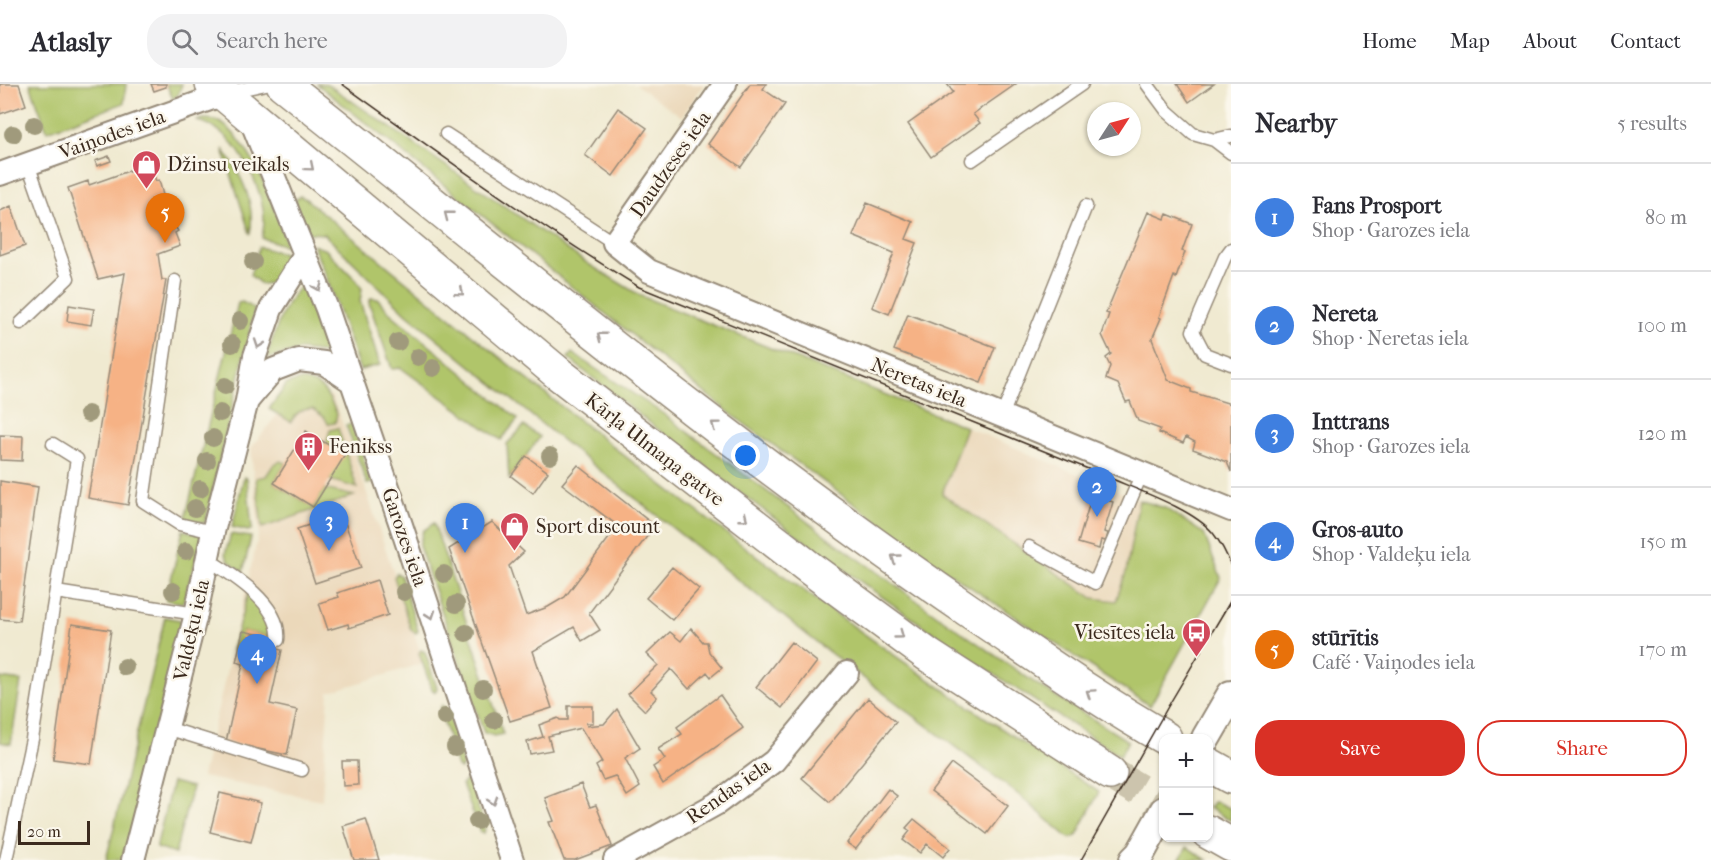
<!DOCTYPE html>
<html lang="en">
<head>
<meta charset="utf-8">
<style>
  :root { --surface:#fff; --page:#f2f2f3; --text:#2b2b33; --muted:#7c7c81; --line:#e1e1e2; --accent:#d93025 }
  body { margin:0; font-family:"IM FELL French Canon",serif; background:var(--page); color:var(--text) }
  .controls { position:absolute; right:18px; bottom:18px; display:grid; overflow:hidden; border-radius:12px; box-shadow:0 2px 4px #0004 }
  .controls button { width:54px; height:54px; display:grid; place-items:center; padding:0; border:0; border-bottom:2px solid var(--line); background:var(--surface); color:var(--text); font:30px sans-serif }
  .compass { position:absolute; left:1087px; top:18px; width:54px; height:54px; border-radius:50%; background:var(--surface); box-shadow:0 2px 4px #0004; rotate:54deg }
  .scale { position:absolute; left:18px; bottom:15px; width:72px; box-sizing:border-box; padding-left:6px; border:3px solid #3b2a1e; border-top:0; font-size:16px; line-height:21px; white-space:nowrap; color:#3b2a1e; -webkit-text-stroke:4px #fbf7ec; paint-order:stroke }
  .you { position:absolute; left:746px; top:372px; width:21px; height:21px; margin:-15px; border:4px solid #fff; border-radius:50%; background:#1a73e8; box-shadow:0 0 0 9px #1a73e833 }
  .badge { display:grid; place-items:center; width:39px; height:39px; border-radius:50%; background:var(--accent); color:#fff; font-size:20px; font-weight:700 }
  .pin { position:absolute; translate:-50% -50px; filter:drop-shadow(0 2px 3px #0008) }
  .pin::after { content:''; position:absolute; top:32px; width:21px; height:18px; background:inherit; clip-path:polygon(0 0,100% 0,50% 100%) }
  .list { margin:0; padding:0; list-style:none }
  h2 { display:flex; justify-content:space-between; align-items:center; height:78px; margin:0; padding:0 24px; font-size:26px }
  h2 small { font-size:20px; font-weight:400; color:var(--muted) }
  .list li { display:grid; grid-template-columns:39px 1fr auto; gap:18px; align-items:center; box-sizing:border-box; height:108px; padding:0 24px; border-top:2px solid var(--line) }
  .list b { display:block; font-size:22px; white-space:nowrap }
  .list p { margin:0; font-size:20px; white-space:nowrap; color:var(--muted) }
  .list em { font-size:20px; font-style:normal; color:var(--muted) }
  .actions { display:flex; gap:12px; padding:18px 24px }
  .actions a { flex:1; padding:14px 0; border:2px solid var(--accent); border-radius:24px; text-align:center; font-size:21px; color:var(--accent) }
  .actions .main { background:var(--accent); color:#fff }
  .icon { flex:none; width:33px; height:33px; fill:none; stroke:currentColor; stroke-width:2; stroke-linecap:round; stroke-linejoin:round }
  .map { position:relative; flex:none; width:1231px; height:776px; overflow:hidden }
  header { display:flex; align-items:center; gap:36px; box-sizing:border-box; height:84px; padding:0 30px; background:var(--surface); border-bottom:2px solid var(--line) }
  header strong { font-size:28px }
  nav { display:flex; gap:33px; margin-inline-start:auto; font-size:21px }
  .search { width:420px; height:54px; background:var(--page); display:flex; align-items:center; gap:15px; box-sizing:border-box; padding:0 21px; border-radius:24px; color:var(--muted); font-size:22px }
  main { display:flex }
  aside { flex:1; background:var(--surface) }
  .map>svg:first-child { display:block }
  .built { fill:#ebd8ba }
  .green { fill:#b0c56a; stroke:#767844; stroke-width:1.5 }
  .building { fill:#f6b285 }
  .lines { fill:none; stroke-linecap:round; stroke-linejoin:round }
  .trunk-tunnel { stroke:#ccc4ad; stroke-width:33; stroke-dasharray:33 16; stroke-linecap:butt }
  .service-casing { stroke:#968a78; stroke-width:15 }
  .minor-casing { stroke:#968a78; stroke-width:26 }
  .tertiary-casing { stroke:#968a78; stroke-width:32 }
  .trunk-casing { stroke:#968a78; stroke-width:36 }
  .service { stroke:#fff; stroke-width:12 }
  .minor { stroke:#fff; stroke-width:22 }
  .tertiary { stroke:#fff; stroke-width:28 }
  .trunk { stroke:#fff; stroke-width:33 }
  .tram { stroke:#3b2a1e; stroke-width:1.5 }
  .tree { fill:#a09a7b }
  .oneway { stroke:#a79f9a }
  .labels { text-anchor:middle; stroke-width:5; stroke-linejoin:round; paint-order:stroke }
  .street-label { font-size:20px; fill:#3b2a1e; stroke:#fbf7ec }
  .poi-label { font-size:20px; fill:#3b2a1e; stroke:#fbf7ec; text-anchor:start }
</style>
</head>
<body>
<header>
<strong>Atlasly</strong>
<div class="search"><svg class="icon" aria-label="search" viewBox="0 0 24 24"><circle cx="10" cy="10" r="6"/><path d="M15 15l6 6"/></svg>Search here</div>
<nav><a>Home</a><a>Map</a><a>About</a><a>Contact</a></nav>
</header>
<main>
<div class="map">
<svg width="1231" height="776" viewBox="0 0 1231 776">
  <rect width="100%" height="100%" fill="#fbf7ec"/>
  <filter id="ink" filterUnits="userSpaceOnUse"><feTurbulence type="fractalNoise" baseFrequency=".0167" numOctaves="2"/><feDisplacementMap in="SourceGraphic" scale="12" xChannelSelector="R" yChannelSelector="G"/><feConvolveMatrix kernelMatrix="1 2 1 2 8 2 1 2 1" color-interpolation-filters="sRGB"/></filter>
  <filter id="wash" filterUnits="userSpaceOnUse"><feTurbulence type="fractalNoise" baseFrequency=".008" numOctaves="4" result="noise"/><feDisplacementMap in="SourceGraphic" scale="24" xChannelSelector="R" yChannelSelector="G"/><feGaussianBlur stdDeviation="1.35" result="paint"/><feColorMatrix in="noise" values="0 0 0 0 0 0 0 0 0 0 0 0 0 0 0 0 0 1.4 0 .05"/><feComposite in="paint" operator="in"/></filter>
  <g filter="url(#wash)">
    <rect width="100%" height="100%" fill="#f0ead1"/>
    <path class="built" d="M635 0H704L682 33Z
      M331 311 348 353 424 579 329 608 322 716 202 693 259 449 251 364 280 327Z
      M966 343 1139 416 1126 488 1116 517 1093 514 941 410Z"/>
    <path class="green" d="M30 0H126L124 19 47 47Z
      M166 0H182L178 11 173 15Z
      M317 0H327L590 181 641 212 966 343 942 410 1093 514 1116 517 1126 488 1139 416 1165 424 1204 450 1221 494 1150 622 946 487 735 333Z
      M203 35C209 35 215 35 221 39 250 56 279 129 286 162L262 154C263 148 264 141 264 135 263 101 233 41 196 37Z
      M223 65C241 90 256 118 250 150Z
      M300 112 306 115C560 326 820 531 1099 708L1076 753 1069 754 1019 711 825 565 553 349 407 230 324 150 309 149 296 122V115Z
      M313 161 326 166 357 197 362 205 360 217 380 281 360 286 326 192Z
      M259 163 286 170 283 188 275 199 261 200 250 191Z
      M302 202 306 203 307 207 329 267 327 269 300 266 269 274 267 272C273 253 285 214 302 202Z
      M371 214 378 215 390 229 518 335 501 356 401 284 392 285 369 219Z
      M242 218 255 225 205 439 185 435 238 219Z
      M572 269 662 329 828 453 947 538 1041 603 1128 657 1120 672C1073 641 1026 612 979 580 838 485 701 381 568 274Z
      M300 296C324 299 327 309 337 330L335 339 328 340 325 334 313 325C302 324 296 329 291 338L269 325 287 300Z
      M352 340 372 399 367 400 346 341Z
      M524 342 540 353 509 395 507 360Z
      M338 344 357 404 330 396 326 360 330 346Z
      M281 377 286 379 274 399 313 423 324 405 354 412 262 444 256 394 266 392 274 380Z
      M244 393 247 394 252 445 248 447 232 443Z
      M434 439 503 650 494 652 484 649 419 462 423 447Z
      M183 446 203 451 184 516 182 519 166 516Z
      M231 450 251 453 243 488 229 477 225 470Z
      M397 489 401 492 418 547 416 549 411 546 394 493Z
      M248 509C260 521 274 536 269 553L243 547 238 568 232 566Z
      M165 533 180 536 182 540 137 726 122 776H106Z
      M421 566 425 568 437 604 435 608 432 605 419 569Z
      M0 594 21 597 11 660 0 658Z
      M442 621 447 625 463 681 461 685 457 683 440 626Z
      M466 696 471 698 485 746 483 749 480 748 462 700Z
      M172 698 192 703 175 770 157 764V760Z
      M1214 717 1231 725V737L1209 724Z
      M1187 763 1207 776H1179Z"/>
    <g id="blocks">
      <path class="building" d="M0 0H19L26 21 0 30Z
        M151 0H166V3L154 7Z
        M750 0H766L763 5 785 20 741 83 708 60Z
        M947 0H1016L973 30 980 39 931 73 908 40 953 8Z
        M1177 0H1214L1189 18Z
        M618 24 647 44 613 92 585 71Z
        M109 72 111 77 97 82 95 77Z
        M148 76 156 97 159 96 169 134 178 147 175 149 180 162 158 170 162 196H166L128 421 88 414 125 189 98 195 68 104 88 97 89 101 137 84 135 80Z
        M867 119 913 138 906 155 917 159 889 230 872 223 894 169 853 152Z
        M11 122 25 162 0 171V127Z
        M1148 128 1165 135 1167 130 1192 140 1182 167 1185 168 1176 194 1174 192 1159 233 1161 234 1152 255 1168 296 1191 305V308L1231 320V388L1227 378 1193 365 1195 358 1186 353 1183 359 1159 349 1160 345 1138 337 1130 317 1126 318 1118 300 1106 295 1110 282 1106 274 1111 270 1102 251 1109 230 1106 229Z
        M69 221 94 225 91 241 67 237Z
        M908 230 995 263 981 299 894 266Z
        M306 347 345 371 313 423 274 399Z
        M0 351 23 352 22 377 0 376Z
        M526 372 548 388 533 409 511 392Z
        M578 381 655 442 589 529 600 546 582 557 574 543 533 567 552 624 510 637 449 465 492 438 524 468 509 482 526 531 548 523 565 513 618 442 562 400Z
        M0 397 38 403 19 537 0 535Z
        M1092 411 1113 418 1104 448 1108 449 1106 457 1101 456 1099 465 1078 459Z
        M342 430 361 484 315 499 297 445Z
        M672 483 699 505 672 536 646 514Z
        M377 496 388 531 349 544 348 540 328 546 319 519 339 513 337 509Z
        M72 540 111 546 91 680 53 675Z
        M691 544 703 558H707L709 568 722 584 711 593 707 588 689 605 671 585 651 607 657 613 645 627 628 610 658 581 647 570 670 548 681 557Z
        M243 547 266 552 263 562 282 566 270 620 297 626 287 671 226 658 243 580 236 578Z
        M791 558 817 578 782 624 756 603Z
        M720 611 743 644 663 700 653 683 665 675 658 665 682 650 677 643Z
        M868 614 896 638 830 718 802 694Z
        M568 622H593V639H586L587 642 604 640 617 625 640 664 625 674 640 703 627 712 615 692 603 696 596 682 602 678 581 644 548 652 552 666 530 670 527 658 543 653 539 641 558 634 560 636H568Z
        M342 677H357L358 701 343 702Z
        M952 680 1008 722 987 750 931 707Z
        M581 700 590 723 596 721 612 762 575 776H564L549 738 554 737 545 714Z
        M888 705 897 712 856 765 847 759Z
        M220 709 261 719 251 758 210 748Z
        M366 735 379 776H354L343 742Z
        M914 735 950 764 943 773 927 760 920 769 903 756 910 747 906 744Z"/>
    </g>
  </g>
  <g filter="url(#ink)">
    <use href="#blocks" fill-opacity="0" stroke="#968a78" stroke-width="1.5"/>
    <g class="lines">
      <path class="trunk-tunnel" d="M1110 689 1164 721"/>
      <defs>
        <path id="service" d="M1147 0 1167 27 1193 50 1214 56 1231 69
          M229 8 266 0
          M446 50 614 159
          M1214 56 1231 52
          M972 76 1082 0
          M1231 165 1225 173 1193 247 1205 270 1231 280
          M175 197 143 417 179 440 213 448
          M21 239 68 194 28 80
          M1002 332 1086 122
          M1029 463 1095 499 1142 389
          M207 475C233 491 282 521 278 556
          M56 508 196 530
          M167 644 302 686
          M6 776 32 655 77 375 53 360"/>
        <path id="minor" d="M725 0 614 159 649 187 1231 426
          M251 36 327 225 401 441 512 776
          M0 90 224 10
          M248 316 273 286 299 276 324 279 351 297
          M133 776 196 530 213 448 247 317 255 272 271 225 305 171
          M615 776 716 720 774 677 847 589"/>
        <path id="tertiary" d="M1206 654 1231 611
          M1134 776 1140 770 1164 727"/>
        <path id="trunk" d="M212 0 559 290 811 485 928 571 1110 689
          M283 0C509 179 732 365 971 528 1035 571 1098 616 1165 654
          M1208 680 1231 693
          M1208 748 1231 761"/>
      </defs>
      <use href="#service" class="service-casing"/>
      <use href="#minor" class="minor-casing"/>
      <use href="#tertiary" class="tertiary-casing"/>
      <use href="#trunk" class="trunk-casing"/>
      <use href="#service" class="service"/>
      <use href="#minor" class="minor"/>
      <use href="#tertiary" class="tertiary"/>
      <use href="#trunk" class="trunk"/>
      <path class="tram" d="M342 0C439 70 537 141 639 203L1103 391C1134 405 1192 424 1213 449 1221 459 1227 471 1231 482
        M1081 776 1170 619 1231 516"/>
    </g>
    <g class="tree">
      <circle cx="34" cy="41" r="9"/>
      <circle cx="13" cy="50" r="9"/>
      <circle cx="253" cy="178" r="9"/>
      <circle cx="240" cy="237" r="9"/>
      <circle cx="398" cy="258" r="9"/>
      <circle cx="232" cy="260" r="9"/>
      <circle cx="418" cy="273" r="9"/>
      <circle cx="433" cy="284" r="9"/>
      <circle cx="225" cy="302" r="9"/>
      <circle cx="220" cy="329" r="9"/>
      <circle cx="88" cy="330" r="9"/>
      <circle cx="213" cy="354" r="9"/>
      <circle cx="550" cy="372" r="9"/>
      <circle cx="207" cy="377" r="9"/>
      <circle cx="200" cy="405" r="9"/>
      <circle cx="195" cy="424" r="9"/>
      <circle cx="186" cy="467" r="9"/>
      <circle cx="444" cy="490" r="9"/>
      <circle cx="173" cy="507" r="9"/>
      <circle cx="404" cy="508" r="9"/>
      <circle cx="456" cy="520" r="9"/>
      <circle cx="466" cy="549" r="9"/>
      <circle cx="125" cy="583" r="9"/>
      <circle cx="483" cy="605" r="9"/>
      <circle cx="445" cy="633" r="9"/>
      <circle cx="494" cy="636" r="9"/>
      <circle cx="455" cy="663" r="9"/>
      <circle cx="477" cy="737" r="9"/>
    </g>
    <defs><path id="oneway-chevron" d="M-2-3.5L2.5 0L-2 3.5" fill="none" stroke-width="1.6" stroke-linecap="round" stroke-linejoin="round" transform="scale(1.5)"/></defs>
    <g class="oneway">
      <use href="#oneway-chevron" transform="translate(310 83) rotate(40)"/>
      <use href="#oneway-chevron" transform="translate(448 131) rotate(-142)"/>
      <use href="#oneway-chevron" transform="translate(318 203) rotate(67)"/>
      <use href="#oneway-chevron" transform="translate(460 208) rotate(40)"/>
      <use href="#oneway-chevron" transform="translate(601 252) rotate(-142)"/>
      <use href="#oneway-chevron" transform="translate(259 260) rotate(109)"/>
      <use href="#oneway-chevron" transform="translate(715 341) rotate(-143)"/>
      <use href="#oneway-chevron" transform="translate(744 434) rotate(38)"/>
      <use href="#oneway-chevron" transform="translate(895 474) rotate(-144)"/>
      <use href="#oneway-chevron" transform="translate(431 531) rotate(71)"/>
      <use href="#oneway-chevron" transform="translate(900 551) rotate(36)"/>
      <use href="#oneway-chevron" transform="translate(1090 609) rotate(-146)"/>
      <use href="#oneway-chevron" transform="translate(493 717) rotate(72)"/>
    </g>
  </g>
  <defs>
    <symbol id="shop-pin" viewBox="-11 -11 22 30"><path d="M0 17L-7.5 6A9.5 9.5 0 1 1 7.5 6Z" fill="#d1495b" stroke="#fbf7ec"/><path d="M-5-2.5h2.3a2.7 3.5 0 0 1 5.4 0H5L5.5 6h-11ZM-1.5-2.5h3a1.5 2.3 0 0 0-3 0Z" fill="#fff"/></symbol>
    <symbol id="building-pin" viewBox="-11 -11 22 30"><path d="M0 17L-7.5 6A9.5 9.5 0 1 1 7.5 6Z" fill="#d1495b" stroke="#fbf7ec"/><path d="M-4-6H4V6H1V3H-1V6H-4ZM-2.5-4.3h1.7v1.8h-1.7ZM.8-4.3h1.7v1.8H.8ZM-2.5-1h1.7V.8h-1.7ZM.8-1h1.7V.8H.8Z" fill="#fff"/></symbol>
    <symbol id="bus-pin" viewBox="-11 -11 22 30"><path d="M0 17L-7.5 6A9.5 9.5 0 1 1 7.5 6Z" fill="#d1495b" stroke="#fbf7ec"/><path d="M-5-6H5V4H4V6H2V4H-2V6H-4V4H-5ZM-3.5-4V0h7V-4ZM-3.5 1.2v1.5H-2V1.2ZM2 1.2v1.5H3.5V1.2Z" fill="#fff"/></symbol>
  </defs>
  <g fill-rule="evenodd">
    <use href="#shop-pin" x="130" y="64" width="33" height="45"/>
    <use href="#building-pin" x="292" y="346" width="33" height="45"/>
    <use href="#shop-pin" x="498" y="426" width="33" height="45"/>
    <use href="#bus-pin" x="1180" y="532" width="33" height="45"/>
  </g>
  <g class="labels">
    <g class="street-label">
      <text transform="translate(112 50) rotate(-20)" y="7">Vaiņodes iela</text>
      <text transform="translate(670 80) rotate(-55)" y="7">Daudzeses iela</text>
      <text transform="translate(919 298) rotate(22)" y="7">Neretas iela</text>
      <text transform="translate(655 365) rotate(38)" y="7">Kārļa Ulmaņa gatve</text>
      <text transform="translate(405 453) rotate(71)" y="7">Garozes iela</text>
      <text transform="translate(191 546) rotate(-77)" y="7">Valdeķu iela</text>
      <text transform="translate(728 707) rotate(-35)" y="7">Rendas iela</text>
    </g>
    <g class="poi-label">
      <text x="167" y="87">Džinsu veikals</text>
      <text x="329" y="369">Fenikss</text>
      <text x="536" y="449">Sport discount</text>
      <text x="1175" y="555" text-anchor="end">Viesītes iela</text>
    </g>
  </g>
</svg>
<div class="controls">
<button>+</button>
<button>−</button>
</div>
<svg class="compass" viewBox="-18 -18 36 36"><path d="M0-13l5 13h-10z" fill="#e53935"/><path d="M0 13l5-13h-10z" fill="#7c7c81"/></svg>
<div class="scale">20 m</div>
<div class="you"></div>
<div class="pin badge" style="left:465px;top:469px;background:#3f7fe0">1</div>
<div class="pin badge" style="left:1097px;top:433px;background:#3f7fe0">2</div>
<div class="pin badge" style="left:329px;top:467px;background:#3f7fe0">3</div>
<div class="pin badge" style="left:257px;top:600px;background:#3f7fe0">4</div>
<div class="pin badge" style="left:165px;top:159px;background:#e8710a">5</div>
</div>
<aside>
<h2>Nearby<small>5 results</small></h2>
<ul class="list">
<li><span class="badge" style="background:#3f7fe0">1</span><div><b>Fans Prosport</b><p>Shop · Garozes iela</p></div><em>80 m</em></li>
<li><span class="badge" style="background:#3f7fe0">2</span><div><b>Nereta</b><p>Shop · Neretas iela</p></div><em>100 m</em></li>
<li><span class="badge" style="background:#3f7fe0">3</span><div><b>Inttrans</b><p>Shop · Garozes iela</p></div><em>120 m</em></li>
<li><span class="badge" style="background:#3f7fe0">4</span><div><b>Gros-auto</b><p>Shop · Valdeķu iela</p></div><em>150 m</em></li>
<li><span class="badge" style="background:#e8710a">5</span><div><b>stūrītis</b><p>Café · Vaiņodes iela</p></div><em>170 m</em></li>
</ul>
<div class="actions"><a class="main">Save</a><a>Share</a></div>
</aside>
</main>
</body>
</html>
